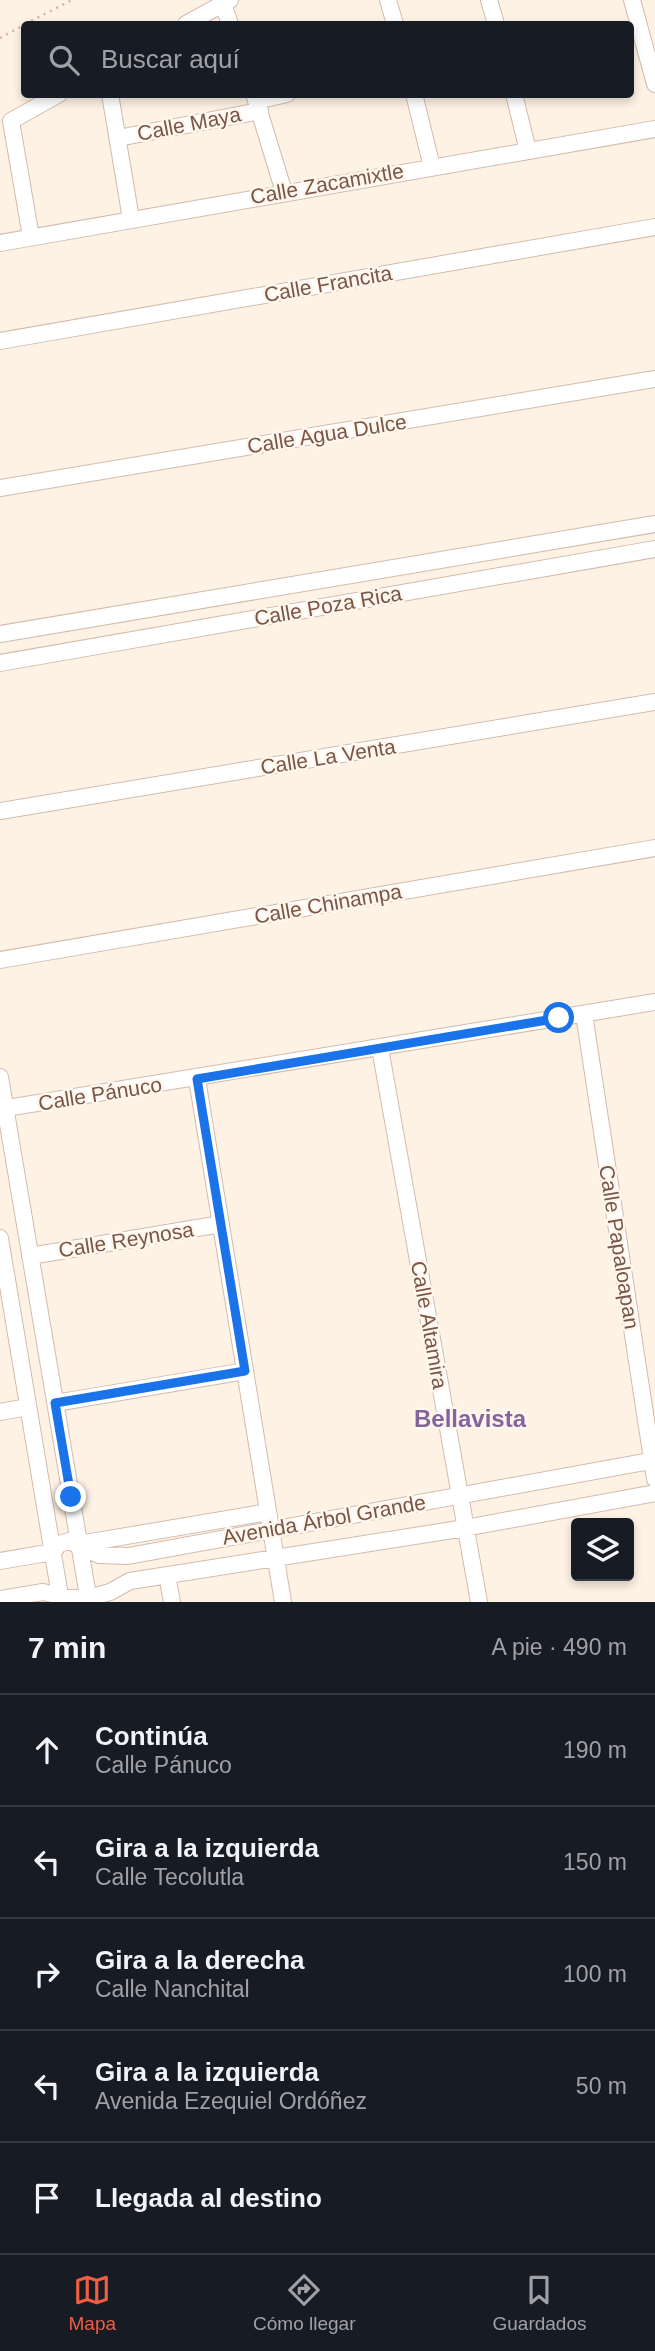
<!DOCTYPE html>
<html lang="es">
<head>
<meta charset="utf-8">
<style>
  :root { --surface:#171b24; --page:#242831; --text:#f1f3f6; --muted:#9ea1a6; --line:#363941; --accent:#ef5d43 }
  body { margin:0; font-family:Arial,sans-serif; background:var(--page); color:var(--text) }
  .controls { position:absolute; right:21px; bottom:21px; display:grid; overflow:hidden; border-radius:7px; box-shadow:0 4px 10px #0003 }
  .controls button { width:63px; height:63px; display:grid; place-items:center; padding:0; border:0; border-bottom:2px solid var(--line); background:var(--surface); color:var(--text); font:35px sans-serif }
  .stop { position:absolute; width:21px; height:21px; margin:-16px; border:5px solid #1a73e8; border-radius:50%; background:#fff }
  .stop.end { background:#1a73e8; border-color:#fff; box-shadow:0 2px 7px #0008 }
  .list { margin:0; padding:0; list-style:none }
  h2 { display:flex; justify-content:space-between; align-items:center; height:91px; margin:0; padding:0 28px; font-size:30px }
  h2 small { font-size:23px; font-weight:400; color:var(--muted) }
  .list li { display:grid; grid-template-columns:46px 1fr auto; gap:21px; align-items:center; box-sizing:border-box; height:112px; padding:0 28px; border-top:2px solid var(--line) }
  .list b { display:block; font-size:26px; white-space:nowrap }
  .list p { margin:0; font-size:23px; white-space:nowrap; color:var(--muted) }
  .list em { font-size:23px; font-style:normal; color:var(--muted) }
  .icon { flex:none; width:38px; height:38px; fill:none; stroke:currentColor; stroke-width:2; stroke-linecap:round; stroke-linejoin:round }
  .map { position:relative; flex:none; width:655px; height:1602px; overflow:hidden }
  .search { position:absolute; background:var(--surface); box-shadow:0 4px 10px #0003; left:21px; right:21px; top:21px; height:77px; display:flex; align-items:center; gap:18px; box-sizing:border-box; padding:0 24px; border-radius:7px; color:var(--muted); font-size:26px }
  .sheet { height:651px; background:var(--surface) }
  nav { display:flex; justify-content:space-around; align-items:center; box-sizing:border-box; height:98px; border-top:2px solid var(--line); background:var(--surface); font-size:19px; color:var(--muted) }
  nav a { display:grid; justify-items:center; gap:4px }
  nav .on { color:var(--accent) }
  .map>svg:first-child { display:block }
  .lines { fill:none; stroke-linecap:round; stroke-linejoin:round }
  .minor-casing { stroke:#d3bbad; stroke-width:18 }
  .path { stroke:#dab19e; stroke-width:2.5; stroke-dasharray:2 5; stroke-linecap:butt }
  .minor { stroke:#fff; stroke-width:16 }
  .route { stroke:#1a73e8; stroke-width:9 }
  .labels { text-anchor:middle; stroke-width:5; stroke-linejoin:round; paint-order:stroke }
  .street-label { font-size:21px; fill:#795648; stroke:#fff7ed }
  .quarter-label { font-size:24px; font-weight:bold; fill:#85649c; stroke:#fff7ed }
</style>
</head>
<body>
<div class="map">
<svg width="655" height="1602" viewBox="0 0 655 1602">
  <rect width="100%" height="100%" fill="#fef2e5"/>
  <g class="lines">
    <defs>
      <path id="minor" d="M388 0 395 24
        M489 0 496 24
        M632 0 655 84
        M223 4 230 24
        M186 24 230 0
        M110 94 131 219
        M254 94 284 192
        M414 94 432 167
        M514 94 528 151
        M256 101 287 94
        M118 138 260 111
        M31 237 11 121 59 94
        M0 243 655 129
        M0 341 655 227
        M0 488 655 379
        M0 634 655 524
        M0 663 655 549
        M0 811 655 702
        M0 960 655 848
        M584 1014 655 1479
        M380 1048 479 1602
        M0 1077 89 1602
        M197 1079 283 1602
        M0 1109 655 1002
        M0 1238 61 1602
        M30 1256 221 1224
        M55 1403 245 1371
        M0 1412 28 1407
        M79 1544 268 1512
        M0 1561 53 1552 59 1544 69 1541 99 1555 128 1556 655 1460
        M167 1575 172 1602
        M0 1599 43 1592 71 1598H88L110 1592 130 1581 465 1528 655 1493"/>
    </defs>
    <use href="#minor" class="minor-casing"/>
    <path class="path" d="M25 24 72 0
      M0 38 24 25"/>
    <use href="#minor" class="minor"/>
  </g>
  <g class="lines">
    <path class="route" d="M71 1497 55 1403 245 1371 197 1079 559 1018"/>
  </g>
  <g class="labels">
    <g class="street-label">
      <text transform="translate(189 124) rotate(-11)" y="7">Calle Maya</text>
      <text transform="translate(327 184) rotate(-10)" y="7">Calle Zacamixtle</text>
      <text transform="translate(328 284) rotate(-10)" y="7">Calle Francita</text>
      <text transform="translate(327 434) rotate(-9)" y="7">Calle Agua Dulce</text>
      <text transform="translate(328 606) rotate(-10)" y="7">Calle Poza Rica</text>
      <text transform="translate(328 757) rotate(-9)" y="7">Calle La Venta</text>
      <text transform="translate(328 904) rotate(-10)" y="7">Calle Chinampa</text>
      <text transform="translate(100 1094) rotate(-9)" y="7">Calle Pánuco</text>
      <text transform="translate(126 1240) rotate(-9)" y="7">Calle Reynosa</text>
      <text transform="translate(619 1247) rotate(81)" y="7">Calle Papaloapan</text>
      <text transform="translate(429 1325) rotate(80)" y="7">Calle Altamira</text>
      <text transform="translate(324 1520) rotate(-10)" y="7">Avenida Árbol Grande</text>
    </g>
    <g class="quarter-label">
      <text x="470" y="1427">Bellavista</text>
    </g>
  </g>
</svg>
<div class="controls">
<button><svg class="icon" aria-label="layers" viewBox="0 0 24 24"><path d="M12 4l9 5-9 5-9-5zM3 14l9 5 9-5"/></svg></button>
</div>
<div class="stop" style="left:559px;top:1018px"></div>
<div class="stop end" style="left:71px;top:1497px"></div>
<div class="search"><svg class="icon" aria-label="search" viewBox="0 0 24 24"><circle cx="10" cy="10" r="6"/><path d="M15 15l6 6"/></svg>Buscar aquí</div>
</div>
<section class="sheet">
<h2>7 min<small>A pie · 490 m</small></h2>
<ul class="list">
<li><svg class="icon" aria-label="ahead" viewBox="0 0 24 24"><path d="M12 20V5M6 11l6-6 6 6"/></svg><div><b>Continúa</b><p>Calle Pánuco</p></div><em>190 m</em></li>
<li><svg class="icon" aria-label="left" viewBox="0 0 24 24"><path d="M17 20v-9H6M10 6l-5 5 5 5"/></svg><div><b>Gira a la izquierda</b><p>Calle Tecolutla</p></div><em>150 m</em></li>
<li><svg class="icon" aria-label="right" viewBox="0 0 24 24"><path d="M7 20v-9h11M14 6l5 5-5 5"/></svg><div><b>Gira a la derecha</b><p>Calle Nanchital</p></div><em>100 m</em></li>
<li><svg class="icon" aria-label="left" viewBox="0 0 24 24"><path d="M17 20v-9H6M10 6l-5 5 5 5"/></svg><div><b>Gira a la izquierda</b><p>Avenida Ezequiel Ordóñez</p></div><em>50 m</em></li>
<li><svg class="icon" aria-label="arrive" viewBox="0 0 24 24"><path d="M6 21V4h12l-3 4 3 4H6"/></svg><div><b>Llegada al destino</b></div></li>
</ul>
</section>
<nav>
<a class="on"><svg class="icon" aria-label="map" viewBox="0 0 24 24"><path d="M3 6l6-2 6 2 6-2v14l-6 2-6-2-6 2zM9 4v14M15 6v14"/></svg>Mapa</a>
<a><svg class="icon" aria-label="directions" viewBox="0 0 24 24"><path d="M12 3l9 9-9 9-9-9zM9 14v-3h6M13 9l2 2-2 2"/></svg>Cómo llegar</a>
<a><svg class="icon" aria-label="saved" viewBox="0 0 24 24"><path d="M7 4h10v16l-5-4-5 4z"/></svg>Guardados</a>
</nav>
</body>
</html>
